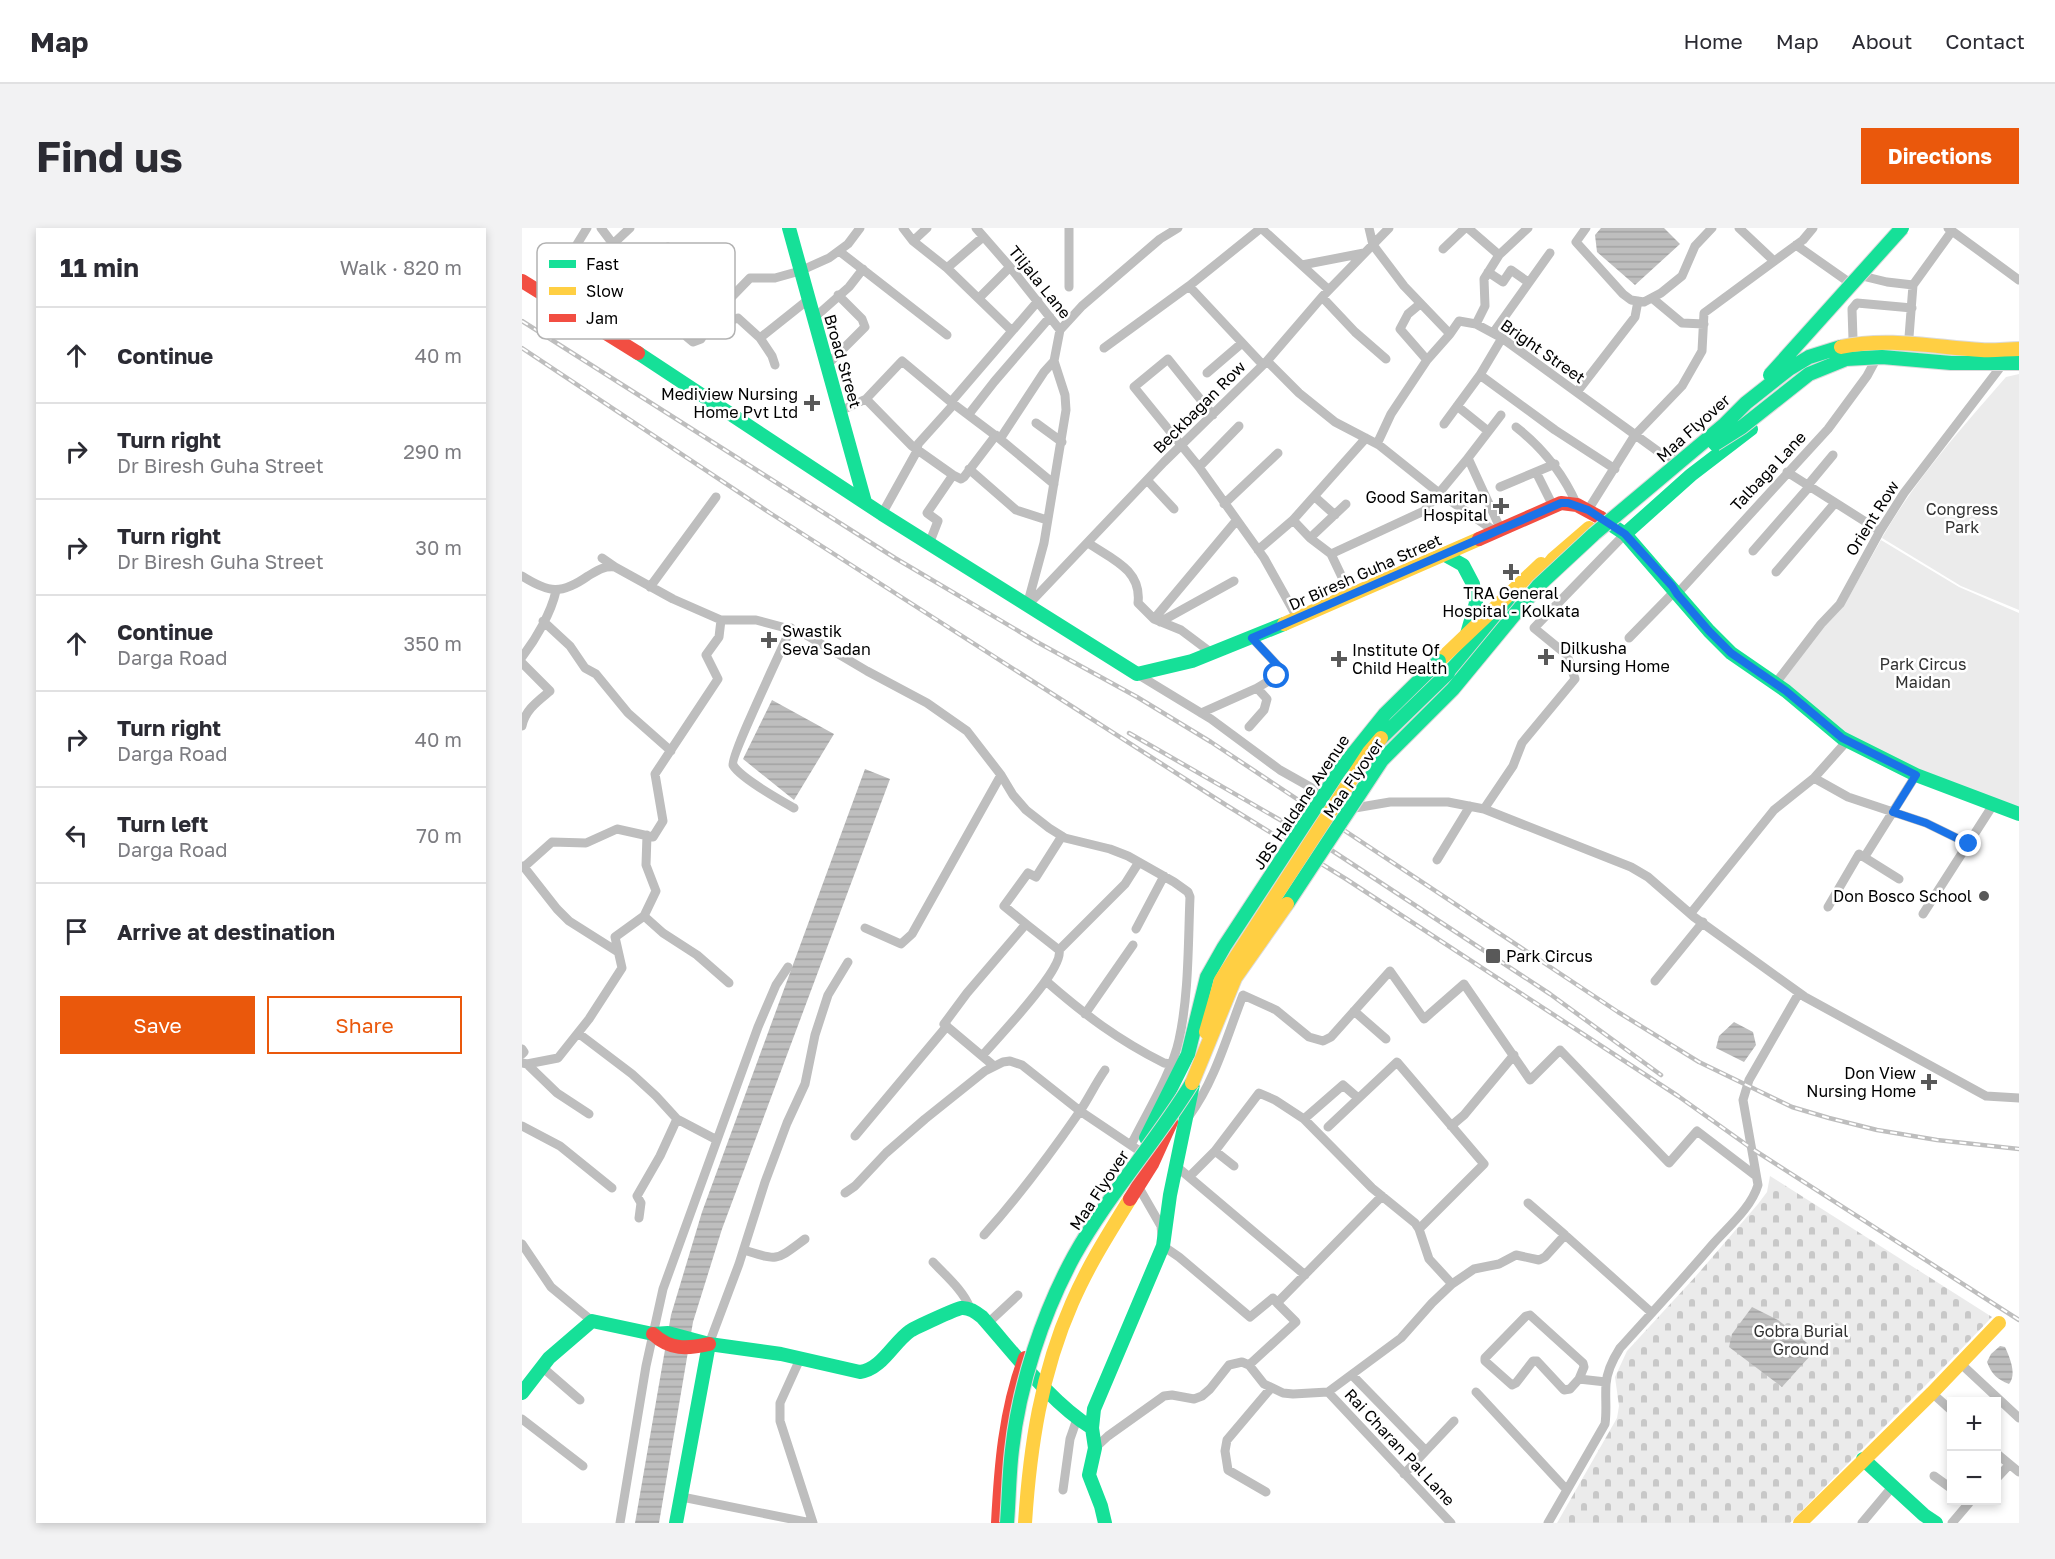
<!DOCTYPE html>
<html lang="en">
<head>
<meta charset="utf-8">
<style>
  :root { --surface:#fff; --page:#f2f2f3; --text:#2b2b33; --muted:#7c7c81; --line:#e1e1e2; --accent:#ea580c }
  body { margin:0; font-family:"Golos Text",sans-serif; background:var(--page); color:var(--text) }
  .controls { position:absolute; right:18px; bottom:18px; display:grid; overflow:hidden; border-radius:0px; box-shadow:0 3px 9px #0003 }
  .controls button { width:54px; height:54px; display:grid; place-items:center; padding:0; border:0; border-bottom:2px solid var(--line); background:var(--surface); color:var(--text); font:30px sans-serif }
  .stop { position:absolute; width:18px; height:18px; margin:-14px; border:4px solid #1a73e8; border-radius:50%; background:#fff }
  .stop.end { background:#1a73e8; border-color:#fff; box-shadow:0 2px 6px #0008 }
  .list { margin:0; padding:0; list-style:none }
  h2 { display:flex; justify-content:space-between; align-items:center; height:78px; margin:0; padding:0 24px; font-size:26px }
  h2 small { font-size:20px; font-weight:400; color:var(--muted) }
  .list li { display:grid; grid-template-columns:39px 1fr auto; gap:18px; align-items:center; box-sizing:border-box; height:96px; padding:0 24px; border-top:2px solid var(--line) }
  .list b { display:block; font-size:22px; white-space:nowrap }
  .list p { margin:0; font-size:20px; white-space:nowrap; color:var(--muted) }
  .list em { font-size:20px; font-style:normal; color:var(--muted) }
  .actions { display:flex; gap:12px; padding:18px 24px }
  .actions a { flex:1; padding:14px 0; border:2px solid var(--accent); border-radius:0px; text-align:center; font-size:21px; color:var(--accent) }
  .actions .main { background:var(--accent); color:#fff }
  .icon { flex:none; width:33px; height:33px; fill:none; stroke:currentColor; stroke-width:2; stroke-linecap:round; stroke-linejoin:round }
  .map { position:relative; flex:none; width:1497px; height:1295px; overflow:hidden; border-radius:0px }
  header { display:flex; align-items:center; gap:36px; box-sizing:border-box; height:84px; padding:0 30px; background:var(--surface); border-bottom:2px solid var(--line) }
  header strong { font-size:28px }
  nav { display:flex; gap:33px; margin-inline-start:auto; font-size:21px }
  .intro { display:flex; align-items:center; justify-content:space-between; box-sizing:border-box; height:144px; padding:0 36px }
  h1 { margin:0; font-size:42px }
  .button { padding:15px 27px; border-radius:0px; background:var(--accent); color:#fff; font-size:21px; font-weight:700 }
  main { display:flex; gap:36px; padding:0 36px }
  aside { flex:1; background:var(--surface); border-radius:0px; box-shadow:0 3px 9px #0003 }
  .map>svg:first-child { display:block }
  .cemetery { fill:url(#cemetery-stones) }
  .green { fill:#ebebeb }
  .water { fill:url(#water-rules) }
  .lines { fill:none; stroke-linecap:round; stroke-linejoin:round }
  .street { stroke:#bebebe; stroke-width:9 }
  .fast { stroke:#16e098; stroke-width:14 }
  .slow { stroke:#ffcf43; stroke-width:14 }
  .jam { stroke:#f24e42; stroke-width:14 }
  .rail-casing { stroke:#bebebe; stroke-width:4.5 }
  .rail { stroke:#fff; stroke-width:2; stroke-dasharray:7; stroke-linecap:butt }
  .fast-bridge-casing { stroke:#dbdbdb; stroke-width:16; stroke-linecap:butt }
  .slow-bridge-casing { stroke:#dbdbdb; stroke-width:16; stroke-linecap:butt }
  .fast-bridge { stroke:#16e098; stroke-width:14 }
  .slow-bridge { stroke:#ffcf43; stroke-width:14 }
  .route { stroke:#1a73e8; stroke-width:8 }
  .poi-dot { fill:#595959; stroke:#fff; stroke-width:2 }
  .labels { text-anchor:middle; stroke-width:5; stroke-linejoin:round; paint-order:stroke }
  .street-label { font-size:16px; fill:#000; stroke:#fff }
  .poi-label { font-size:16px; fill:#000; stroke:#fff; text-anchor:end }
  .park-label { font-size:16px; fill:#323232; stroke:#fff }
  .key { fill:#fff; stroke:#b2b2b2; stroke-width:1.5 }
  .key-label { font-size:16px; fill:#000 }
</style>
</head>
<body>
<header>
<strong>Map</strong>
<nav><a>Home</a><a>Map</a><a>About</a><a>Contact</a></nav>
</header>
<div class="intro"><h1>Find us</h1><a class="button">Directions</a></div>
<main>
<aside>
<h2>11 min<small>Walk · 820 m</small></h2>
<ul class="list">
<li><svg class="icon" aria-label="ahead" viewBox="0 0 24 24"><path d="M12 20V5M6 11l6-6 6 6"/></svg><div><b>Continue</b></div><em>40 m</em></li>
<li><svg class="icon" aria-label="right" viewBox="0 0 24 24"><path d="M7 20v-9h11M14 6l5 5-5 5"/></svg><div><b>Turn right</b><p>Dr Biresh Guha Street</p></div><em>290 m</em></li>
<li><svg class="icon" aria-label="right" viewBox="0 0 24 24"><path d="M7 20v-9h11M14 6l5 5-5 5"/></svg><div><b>Turn right</b><p>Dr Biresh Guha Street</p></div><em>30 m</em></li>
<li><svg class="icon" aria-label="ahead" viewBox="0 0 24 24"><path d="M12 20V5M6 11l6-6 6 6"/></svg><div><b>Continue</b><p>Darga Road</p></div><em>350 m</em></li>
<li><svg class="icon" aria-label="right" viewBox="0 0 24 24"><path d="M7 20v-9h11M14 6l5 5-5 5"/></svg><div><b>Turn right</b><p>Darga Road</p></div><em>40 m</em></li>
<li><svg class="icon" aria-label="left" viewBox="0 0 24 24"><path d="M17 20v-9H6M10 6l-5 5 5 5"/></svg><div><b>Turn left</b><p>Darga Road</p></div><em>70 m</em></li>
<li><svg class="icon" aria-label="arrive" viewBox="0 0 24 24"><path d="M6 21V4h12l-3 4 3 4H6"/></svg><div><b>Arrive at destination</b></div></li>
</ul>
<div class="actions"><a class="main">Save</a><a>Share</a></div>
</aside>
<div class="map">
<svg width="1497" height="1295" viewBox="0 0 1497 1295">
  <defs>
    <pattern id="cemetery-stones" width="16" height="16" patternUnits="userSpaceOnUse" patternTransform="scale(1.5)"><rect width="16" height="16" fill="#ebebeb"/><path d="M2 7V4a2 2 0 0 1 4 0v3zM10 15v-3a2 2 0 0 1 4 0v3z" fill="#c8c8c8"/></pattern>
    <pattern id="water-rules" width="6" height="5" patternUnits="userSpaceOnUse" patternTransform="scale(1.5)"><rect width="6" height="5" fill="#bebebe"/><path d="M0 2.5h6" fill="none" stroke="#a2a2a2"/></pattern>
  </defs>
  <rect width="100%" height="100%" fill="#fff"/>
  <path class="cemetery" d="M1248 948 1470 1089C1404 1159 1334 1225 1268 1295H1035L1095 1190 1097 1178 1093 1149 1105 1123 1174 1048 1236 976 1245 964Z"/>
  <path class="green" d="M1497 146V382L1439 358 1360 310C1394 250 1440 200 1484 149Z
    M1359 312 1437 359 1497 385V583L1390 545 1322 507 1259 454 1300 400 1321 379Z"/>
  <path class="water" d="M1079 0H1142L1158 16 1113 57 1075 24 1073 7Z
    M250 472 312 506 272 572 221 531Z
    M343 541 368 551 200 1001 171 1094 137 1295H113L149 1087 180 984Z
    M1212 794 1231 804 1234 817 1222 834 1194 820 1197 808Z
    M1230 1079 1256 1092 1289 1118 1288 1128 1260 1159 1207 1119 1210 1106Z
    M1478 1118 1483 1119C1488 1130 1495 1146 1487 1156 1475 1151 1470 1147 1465 1134L1469 1126Z"/>
  <g class="lines">
    <path class="street" d="M79 0 134 73 165 109 171 114 179 111 196 83 228 50H253L278 43 307 30 326 16 338 0
      M381 0 391 13 425 40 490 103
      M454 0 488 39 538 102 532 133 543 167 544 182 522 315 506 374
      M739 0 807 62
      M847 0 851 17 882 58 928 106 937 93 954 96 980 110 1141 227 1150 230
      M946 0 977 27
      M1064 0 1054 14 1101 66 1109 72 1122 74 1139 65 1160 48 1173 18 1190 0
      M1217 0 1252 33
      M1426 0 1497 52
      M391 13 405 0
      M92 15 108 0
      M1274 17 1328 55
      M921 21 943 0
      M317 23 425 107
      M780 37 842 25
      M425 40 461 9
      M966 44 981 54 989 42 1006 54
      M115 46 146 19
      M1336 47 1365 54 1391 57 1387 109
      M1391 57 1430 3
      M667 58 741 137
      M547 59V0
      M24 67 65 0
      M800 69 833 104 864 131
      M457 70 488 39
      M1130 70 1160 95 1182 96
      M898 76 886 86 878 101 905 132
      M196 83 210 92 216 90 238 110
      M292 90 327 59 341 41
      M954 96 963 78 962 51 977 27 1006 0
      M538 102 560 78 638 11 656 0
      M971 105 1028 25
      M93 110 134 73
      M1331 111 1330 81 1335 75 1390 80
      M582 120 667 58 739 0
      M532 133 522 144 478 211 532 256
      M745 133 777 165 813 194 857 217 917 265 974 304
      M253 137 250 128 238 110 287 71
      M305 137 343 99 340 91 316 67
      M685 145 720 115
      M958 147 1033 202 1093 241
      M1055 164 1113 89 1116 73
      M344 171 390 218 431 247 405 285 416 293 407 316
      M429 174 516 73
      M935 178 966 203
      M318 183 344 171 380 133 429 174 478 211
      M447 186 472 154 528 89
      M691 187 646 131 612 159 677 239 742 330 776 391
      M979 187 946 230 979 302
      M514 195 540 214
      M922 196 958 147 980 110
      M994 199C1022 221 1041 245 1055 277
      M855 216 869 186 905 132 928 106
      M677 239 717 198
      M447 241 494 282 525 292
      M1014 244 1031 278
      M1265 244 1358 303
      M431 247 439 251 442 249 474 207
      M625 252 652 281
      M1286 257 1311 227
      M978 259 1033 236
      M793 269 813 287
      M702 276 756 225
      M1066 282 1113 207 1160 158 1180 123 1182 85 1281 12 1291 0
      M360 286 395 223 396 216 432 176
      M771 292 788 310 824 276
      M1103 306 1012 400 1045 427 1053 451 1000 515 991 538 962 581 1109 639 1126 649 1172 689 1283 769 1464 868 1497 870
      M788 310 809 326 829 368
      M566 315C590 331 620 342 616 375L632 391 659 402 691 426
      M736 322 771 292 844 210
      M1231 323 1287 259
      M809 326 902 283 946 230
      M80 330 93 339
      M1254 344 1313 275
      M0 348C27 365 39 367 66 348 76 342 81 338 93 339L151 371 199 392H234L279 404 345 443 405 475 445 503 479 547 491 567 504 582 527 600 543 610 588 621 606 628 652 654 666 664 668 669C666 716 667 766 657 812 650 845 624 886 609 917
      M128 359 194 269
      M1155 366 1306 201 1345 148 1352 135
      M506 377 642 234 745 133 800 69 867 0
      M632 391 714 293
      M21 393 48 418 63 440 74 446 106 485 149 523
      M638 394 712 353
      M269 400C262 417 208 529 211 537 218 550 258 572 272 580
      M1107 410 1153 363
      M0 429C14 411 29 385 34 363
      M0 435 28 463C16 473 3 482 0 498
      M615 446 689 491 758 542 806 569
      M1253 456 1299 396 1318 376 1358 303 1382 265 1477 141
      M679 485 735 460 755 448 757 439 730 410
      M727 499 742 482 745 471 735 460
      M1292 550 1326 569 1404 595 1447 616
      M827 581 868 574H926L962 581
      M1345 625 1394 547
      M915 632 948 578
      M0 638 2 639 30 614 64 615 95 601 131 609 141 593 133 546 196 451 184 427 197 409 199 392
      M2 639 35 681 47 693 96 724
      M1306 679 1337 626 1377 651
      M1169 685 1252 582 1292 550 1325 513
      M1401 686 1471 577
      M122 688 141 705 175 727 207 755
      M504 696 482 678 506 645 514 649 540 608
      M343 700 379 716 390 706 479 547
      M614 701 642 648
      M524 753C563 787 596 812 642 835L648 836
      M1133 753 1181 694
      M832 783 864 811
      M563 786 611 717
      M56 805 110 846 134 868 155 891 195 912
      M0 821 2 824 0 826
      M460 828C474 811 543 741 537 722L603 656 617 634
      M0 835 5 836 36 830 67 791 100 740 93 709 122 688 134 663 124 637 125 607
      M5 836 35 865 67 886
      M472 838 422 796 445 765 504 696 537 722
      M667 888C693 853 705 808 721 767L754 782 787 809 801 813 809 809 868 743 902 791 942 756 1008 852 1038 822 1147 935 1175 903 1234 948
      M782 891 821 857 836 870
      M0 898 38 918 90 960
      M929 898 942 887 992 827
      M806 899 875 834 962 936 897 1001
      M333 908 425 798
      M693 923 712 938
      M654 938 783 1047
      M667 949 693 923 737 865 753 872 782 891 850 960 893 995 897 1001 907 1031 930 1056
      M613 956 616 958 639 998 641 1018 657 1029 728 1089 751 1070 755 1075
      M323 965 333 958 364 925 403 891 463 843 481 834 488 833 500 837 558 883 625 928
      M1006 975 1043 1007
      M117 990 119 975 115 968 138 928 155 891
      M462 1007C496 969 527 928 556 886 566 872 573 856 583 842
      M0 1016 29 1059 70 1093
      M222 1022C257 1033 253 1033 283 1011
      M411 1034C424 1048 441 1062 448 1080
      M466 1095 496 1067
      M187 1116 217 1036 243 954 265 895 283 856 293 807 306 767 326 734
      M278 1131 258 1175V1193L291 1295
      M1438 1135 1497 1190
      M727 1137 774 1094 755 1075 860 968
      M20 1139 58 1172
      M830 1147 903 1222
      M1057 1151 1048 1161 1042 1162 1015 1133H1011L994 1155 990 1157 963 1133V1130L1004 1088 1008 1087 1061 1135 1062 1139 1057 1151 1084 1154
      M806 1164 929 1295
      M954 1164 1044 1261
      M1410 1165 1430 1183
      M0 1191 61 1238
      M573 1220 586 1208 642 1168 650 1167 672 1171 680 1168 688 1161 707 1137 720 1134 727 1137 742 1156 761 1165 771 1166 806 1164 879 1110 910 1075 930 1056 952 1041 977 1036 994 1027 1017 1032 1023 1029 1043 1007 1130 1085
      M1474 1225 1497 1244
      M882 1246 932 1193
      M1412 1248 1430 1261
      M1474 1251 1487 1237
      M541 1262 548 1211 555 1191
      M744 1264 706 1242 703 1223 705 1212 749 1160
      M160 1269 289 1295
      M98 1295 124 1138 141 1061 236 799 254 757 266 739
      M1026 1295 1083 1196C1085 1182 1083 1170 1084 1156 1085 1143 1091 1131 1098 1120 1129 1086 1161 1051 1191 1016 1207 998 1229 980 1236 957L1221 872 1227 852 1277 765
      M1340 1295 1371 1258
      M1430 1295 1447 1275"/>
    <path class="fast" d="M267 0 343 274
      M116 125 360 286 615 446 670 433 762 396
      M1079 290 1103 306 1169 247 1229 201
      M1103 306 1187 403 1209 425 1264 463 1320 510 1394 547 1497 586
      M923 327 941 337 951 356 954 375 945 406
      M926 445 998 369
      M624 910 666 826
      M0 1165 27 1130 70 1093 131 1106 146 1105 187 1116 259 1126 338 1144C360 1141 371 1115 388 1103 394 1099 432 1082 439 1080 447 1079 454 1084 460 1089 492 1125 529 1175 570 1200
      M1341 1231 1402 1287 1414 1295
      M154 1295 187 1116
      M583 1295 579 1278 567 1247 573 1220 570 1200 572 1181 641 1018 648 967 671 856"/>
    <path class="slow" d="M1016 350 1031 331 1067 300
      M762 396 957 311
      M917 433 1019 336
      M503 1295C508 1219 519 1145 550 1075 566 1038 587 1005 608 971
      M1278 1295 1410 1165 1477 1095"/>
    <path class="jam" d="M0 53 116 125
      M957 311 1039 275 1055 277 1079 290
      M608 971 630 936 649 894
      M131 1106C148 1122 165 1121 187 1116
      M476 1295C479 1238 483 1184 503 1130"/>
    <defs>
      <path id="rail" d="M0 93 373 330 515 414 615 469 689 514 1096 784 1177 834 1270 879 1307 890 1355 902 1415 912 1497 921
        M0 120 248 285 704 577 824 651 1156 868 1229 920 1497 1092
        M607 505 800 616 1028 766 1139 847"/>
    </defs>
    <use href="#rail" class="rail-casing"/>
    <use href="#rail" class="rail"/>
    <defs>
      <path id="fast-bridge" d="M1248 147 1380 0
        M1193 216 1220 199 1287 146 1324 131 1360 129 1429 135H1497
        M859 510 926 445
        M765 676 860 532 931 461 1016 358 1072 306 1203 196 1224 175 1267 141 1287 129 1319 119
        M666 826 685 749 702 719 818 542 863 486 917 433
        M485 1295C487 1271 487 1246 490 1222 497 1157 521 1085 552 1028 586 967 634 914 670 855"/>
      <path id="slow-bridge" d="M1319 119C1366 109 1412 119 1459 122 1472 123 1485 121 1497 121
        M684 804 699 752 847 524 859 510
        M670 855 713 750 765 676"/>
    </defs>
    <use href="#fast-bridge" class="fast-bridge-casing"/>
    <use href="#slow-bridge" class="slow-bridge-casing"/>
    <use href="#fast-bridge" class="fast-bridge"/>
    <use href="#slow-bridge" class="slow-bridge"/>
  </g>
  <g class="lines">
    <path class="route" d="M755 448 757 439 730 410 1007 289 1039 275H1046L1066 282 1103 306 1150 358 1155 366 1187 403 1209 425 1264 463 1320 510 1394 547 1371 584 1404 595 1447 616"/>
  </g>
  <g class="poi-dot">
    <path d="M287 166h6v6h6v6h-6v6h-6v-6h-6v-6h6z"/>
    <path d="M976 269h6v6h6v6h-6v6h-6v-6h-6v-6h6z"/>
    <path d="M986 335h6v6h6v6h-6v6h-6v-6h-6v-6h6z"/>
    <path d="M244 403h6v6h6v6h-6v6h-6v-6h-6v-6h6z"/>
    <path d="M1021 420h6v6h6v6h-6v6h-6v-6h-6v-6h6z"/>
    <path d="M814 422h6v6h6v6h-6v6h-6v-6h-6v-6h6z"/>
    <circle cx="1462" cy="668" r="6"/>
    <rect x="963" y="720" width="16" height="16" rx="3"/>
    <path d="M1404 845h6v6h6v6h-6v6h-6v-6h-6v-6h6z"/>
  </g>
  <g class="labels">
    <g class="street-label">
      <text transform="translate(518 54) rotate(51)" y="6">Tiljala Lane</text>
      <text transform="translate(1021 123) rotate(35)" y="6">Bright Street</text>
      <text transform="translate(321 133) rotate(74)" y="6">Broad Street</text>
      <text transform="translate(677 179) rotate(-45)" y="6">Beckbagan Row</text>
      <text transform="translate(1171 200) rotate(-42)" y="6">Maa Flyover</text>
      <text transform="translate(1246 243) rotate(-47)" y="6">Talbaga Lane</text>
      <text transform="translate(1350 290) rotate(-58)" y="6">Orient Row</text>
      <text transform="translate(843 344) rotate(-24)" y="6">Dr Biresh Guha Street</text>
      <text transform="translate(831 550) rotate(-55)" y="6">Maa Flyover</text>
      <text transform="translate(779 574) rotate(-56)" y="6">JBS Haldane Avenue</text>
      <text transform="translate(577 962) rotate(-56)" y="6">Maa Flyover</text>
      <text transform="translate(878 1219) rotate(47)" y="6">Rai Charan Pal Lane</text>
    </g>
    <g class="poi-label">
      <text x="276" y="172">Mediview Nursing<tspan x="276" dy="18">Home Pvt Ltd</tspan></text>
      <text x="966" y="275">Good Samaritan<tspan x="966" dy="18">Hospital</tspan></text>
      <text x="989" y="371" text-anchor="middle">TRA General<tspan x="989" dy="18">Hospital - Kolkata</tspan></text>
      <text x="260" y="409" text-anchor="start">Swastik<tspan x="260" dy="18">Seva Sadan</tspan></text>
      <text x="1038" y="426" text-anchor="start">Dilkusha<tspan x="1038" dy="18">Nursing Home</tspan></text>
      <text x="830" y="428" text-anchor="start">Institute Of<tspan x="830" dy="18">Child Health</tspan></text>
      <text x="1450" y="674">Don Bosco School</text>
      <text x="984" y="734" text-anchor="start">Park Circus</text>
      <text x="1394" y="851">Don View<tspan x="1394" dy="18">Nursing Home</tspan></text>
    </g>
    <g class="park-label">
      <text x="1440" y="287">Congress<tspan x="1440" dy="18">Park</tspan></text>
      <text x="1401" y="442">Park Circus<tspan x="1401" dy="18">Maidan</tspan></text>
      <text x="1279" y="1109">Gobra Burial<tspan x="1279" dy="18">Ground</tspan></text>
    </g>
  </g>
  <rect x="15" y="15" width="198" height="96" rx="9" class="key"/>
  <rect x="27" y="32" width="27" height="8" fill="#16e098"/>
  <rect x="27" y="59" width="27" height="8" fill="#ffcf43"/>
  <rect x="27" y="86" width="27" height="8" fill="#f24e42"/>
  <g class="key-label">
    <text x="64" y="42">Fast</text>
    <text x="64" y="69">Slow</text>
    <text x="64" y="96">Jam</text>
  </g>
</svg>
<div class="controls">
<button>+</button>
<button>−</button>
</div>
<div class="stop" style="left:755px;top:448px"></div>
<div class="stop end" style="left:1447px;top:616px"></div>
</div>
</main>
</body>
</html>
